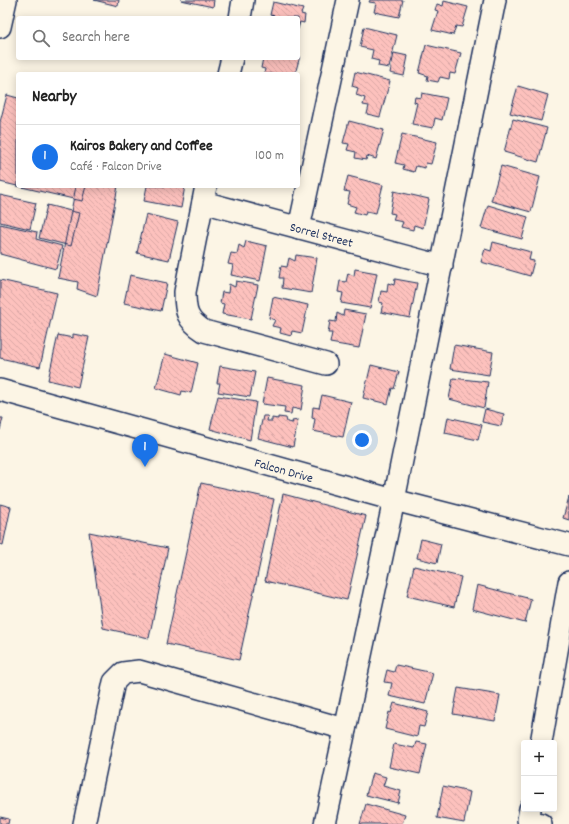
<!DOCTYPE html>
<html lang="en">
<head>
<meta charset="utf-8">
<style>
  :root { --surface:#fff; --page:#f6f6f6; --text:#222; --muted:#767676; --line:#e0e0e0; --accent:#1a73e8 }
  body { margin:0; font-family:Dekko,sans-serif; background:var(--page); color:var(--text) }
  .controls { position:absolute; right:12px; bottom:12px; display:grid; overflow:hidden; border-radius:4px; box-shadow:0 2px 10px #0003 }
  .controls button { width:36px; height:36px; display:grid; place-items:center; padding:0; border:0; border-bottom:1px solid var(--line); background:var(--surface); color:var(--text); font:20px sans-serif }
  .you { position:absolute; left:362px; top:440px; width:14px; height:14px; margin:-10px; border:3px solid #fff; border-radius:50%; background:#1a73e8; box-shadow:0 0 0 6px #1a73e833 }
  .badge { display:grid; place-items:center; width:26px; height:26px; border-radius:50%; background:var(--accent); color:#fff; font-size:13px; font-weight:700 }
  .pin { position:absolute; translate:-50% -33px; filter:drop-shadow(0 1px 2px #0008) }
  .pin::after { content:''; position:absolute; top:21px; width:14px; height:12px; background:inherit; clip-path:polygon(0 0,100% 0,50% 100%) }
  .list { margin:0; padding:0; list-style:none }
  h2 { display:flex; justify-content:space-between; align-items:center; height:52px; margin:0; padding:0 16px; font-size:17px }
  h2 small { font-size:13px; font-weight:400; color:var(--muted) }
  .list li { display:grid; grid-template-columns:26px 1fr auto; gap:12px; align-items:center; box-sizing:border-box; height:64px; padding:0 16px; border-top:1px solid var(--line) }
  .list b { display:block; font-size:15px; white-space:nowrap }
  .list p { margin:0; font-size:13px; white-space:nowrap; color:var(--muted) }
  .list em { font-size:13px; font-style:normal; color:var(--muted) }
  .icon { flex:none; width:22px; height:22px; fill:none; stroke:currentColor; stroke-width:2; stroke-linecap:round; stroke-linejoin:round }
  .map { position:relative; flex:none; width:569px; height:824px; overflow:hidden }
  .search { position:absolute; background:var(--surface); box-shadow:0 2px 10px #0003; left:16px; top:16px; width:284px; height:44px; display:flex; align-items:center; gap:10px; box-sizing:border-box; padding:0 14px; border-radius:4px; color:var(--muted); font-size:15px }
  .panel { position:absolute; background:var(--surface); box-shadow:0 2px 10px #0003; left:16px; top:72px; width:284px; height:116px; border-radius:4px }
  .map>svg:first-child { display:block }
  .building { fill:url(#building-back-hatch); stroke:#1b2f5e }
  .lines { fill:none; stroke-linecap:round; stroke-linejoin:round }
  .minor-casing { stroke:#1b2f5e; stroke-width:24 }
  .minor { stroke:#fcf5e5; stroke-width:21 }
  .labels { text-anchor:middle; stroke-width:3; stroke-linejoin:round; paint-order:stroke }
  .street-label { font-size:13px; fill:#1b2f5e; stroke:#fcf5e5 }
</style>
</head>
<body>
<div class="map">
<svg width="569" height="824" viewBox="0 0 569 824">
  <defs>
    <pattern id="building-back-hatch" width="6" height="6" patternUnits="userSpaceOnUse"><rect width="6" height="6" fill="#fdc1bd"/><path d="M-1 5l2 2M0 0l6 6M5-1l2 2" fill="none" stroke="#d8a6a5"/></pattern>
  </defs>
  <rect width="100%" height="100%" fill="#fcf5e5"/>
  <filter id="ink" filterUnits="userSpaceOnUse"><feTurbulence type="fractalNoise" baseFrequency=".025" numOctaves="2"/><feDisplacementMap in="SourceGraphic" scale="8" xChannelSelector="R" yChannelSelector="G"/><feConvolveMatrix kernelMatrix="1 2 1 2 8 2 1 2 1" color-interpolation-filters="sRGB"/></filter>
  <g filter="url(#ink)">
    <path class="building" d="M94 0H119L118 6Z
      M181 0H214L213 7Z
      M370 0H403L399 17 374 12 376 3 369 2Z
      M444 1 468 7 462 27 456 26 453 35 432 30 438 11 435 10 437 4 443 6Z
      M273 2 303 9 301 14 305 15 304 23 300 22 298 29V18H274L275 16 270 15Z
      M364 27 397 35 389 68 378 66 379 61 371 59 373 50 360 47Z
      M426 45 461 53 455 74 450 73 449 79 440 77 438 82 427 80 428 76 419 73Z
      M394 53 408 56 404 76 390 73Z
      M298 55 300 56 295 74H264L265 69 261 68 263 58H298Z
      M355 72 390 81 380 117 367 114 369 106 363 105 365 98 356 95 358 88 352 86Z
      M518 86 548 95 541 121 510 113Z
      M422 93 447 98 442 120 435 118 433 128 412 124 417 103 414 102 415 97 421 98Z
      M7 95 18 98V186H86L82 201 0 182V122Z
      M513 119 547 128 538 162 504 152Z
      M349 121 384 130 376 159 367 156 366 160 355 158 356 152 347 150 349 144 343 143Z
      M402 134 437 142 431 164 426 163 425 168 416 166 414 172 403 169 404 165 395 163Z
      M501 166 540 177 531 212 491 201Z
      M348 176 383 185 376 213 366 211 365 215 354 212 356 207 347 204 350 192 344 191Z
      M76 186H118L97 296 77 289 78 282 58 278Z
      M147 186H185L181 208 144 201Z
      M394 191 429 199 423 228 414 225 413 230 401 227 403 222 393 220 395 214 390 213Z
      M0 195 36 203 30 229 0 222Z
      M47 205 79 213 71 246 39 238Z
      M488 205 528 217 522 239 481 228Z
      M146 214 178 222 169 260 137 253Z
      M0 224 37 232 36 239 62 246 56 269 0 254Z
      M246 241 267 246 260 281 231 275 233 265 228 264 231 253 237 254 239 245 244 248Z
      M493 242 531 252 529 260 534 261 530 276 481 262 485 249 491 251Z
      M296 255 317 258 311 293 282 288 283 278H279L281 266 287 267 289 258 295 261Z
      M355 269 377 273 370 308 341 303 343 293 338 292 340 281 346 282 348 273 354 276Z
      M130 275 167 283 161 311 124 303Z
      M395 279 417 283 410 318 381 312 383 303 379 302 381 291 387 292 388 283 394 285Z
      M0 280 57 293 40 367 0 358Z
      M236 281 258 285 251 319 222 314 224 304 220 303 222 292 228 293 229 284 235 287Z
      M273 297 308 305 302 333 292 331 291 336 280 333 281 328 272 326 275 320 269 318Z
      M344 310 366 314 359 348 330 343 332 333H328L330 321 336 322 337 313 343 316Z
      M73 334 89 337 78 387 48 380 58 335 73 338Z
      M454 345 493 352 489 375 450 369Z
      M165 354 198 363 191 393 182 391 181 395 156 388Z
      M371 365 399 372 394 389 392 388 388 404 363 398Z
      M220 366 255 372 250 397 218 392 220 383H217Z
      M267 378 305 385 301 410 292 408 291 414 284 413 285 407 262 404Z
      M453 378 488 382 484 408 449 399Z
      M322 395 351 402 343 437 313 431 315 419 312 418 313 407 319 408Z
      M218 396 256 402 250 440 210 429Z
      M485 409 504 414 501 426 482 422Z
      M263 416H268L267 421H272V418L278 419V417L286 418 287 422 293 423 292 421 298 420 293 447 258 438Z
      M448 417 482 425 478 440 445 433Z
      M0 418H3L0 430Z
      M201 483 274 499 239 660 166 644Z
      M283 494 366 516 347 600 265 581Z
      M569 497V520L563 518Z
      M0 504 11 507 3 545 0 544Z
      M89 532 168 548 149 638 103 628Z
      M421 539 441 544 437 563 417 558Z
      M414 566 461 577 454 607 407 596Z
      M477 585 531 599 525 623 472 609Z
      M396 665 433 673 425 704 389 696 392 683 384 682 387 670 394 672Z
      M458 688 500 695 495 721 453 714Z
      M394 703 428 712 424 727 419 726 417 737 385 729 389 712 391 713Z
      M416 742 427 744 420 774 389 767 394 744 414 748Z
      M372 773 386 777 383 786 401 791 398 803 366 795Z
      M443 786 470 792 464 823 437 818Z
      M366 804 405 815 402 824H360Z
      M0 817 9 819 8 824H0Z"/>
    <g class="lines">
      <defs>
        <g id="minor">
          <path d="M240 18 243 0"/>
          <path d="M0 27 6 0"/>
          <path d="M228 74 232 58"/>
          <path d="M206 186 185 292C185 312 187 320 204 331L326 364"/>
          <path id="s1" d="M203 202 442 266"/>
          <path d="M299 228 348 0"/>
          <path id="s2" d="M0 390 394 500 569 545"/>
          <path d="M541 743 569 582"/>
          <path d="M530 809 528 820 541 824"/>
          <path d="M84 824 114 682 123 673 139 671 345 729"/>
          <path d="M325 824 394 500 495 0"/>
        </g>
      </defs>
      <use href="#minor" class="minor-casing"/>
      <use href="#minor" class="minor"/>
    </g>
  </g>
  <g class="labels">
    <g class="street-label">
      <text dy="5" stroke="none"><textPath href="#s1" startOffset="123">Sorrel Street</textPath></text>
      <text dy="5" stroke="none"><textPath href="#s2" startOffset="295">Falcon Drive</textPath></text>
    </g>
  </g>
</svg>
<div class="controls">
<button>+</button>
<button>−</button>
</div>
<div class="you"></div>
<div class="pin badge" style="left:145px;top:467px">1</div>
<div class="search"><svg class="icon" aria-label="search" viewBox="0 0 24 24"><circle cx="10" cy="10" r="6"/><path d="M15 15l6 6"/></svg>Search here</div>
<section class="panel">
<h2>Nearby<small></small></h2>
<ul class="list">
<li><span class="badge">1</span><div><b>Kairos Bakery and Coffee</b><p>Café · Falcon Drive</p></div><em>100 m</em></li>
</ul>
</section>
</div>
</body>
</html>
